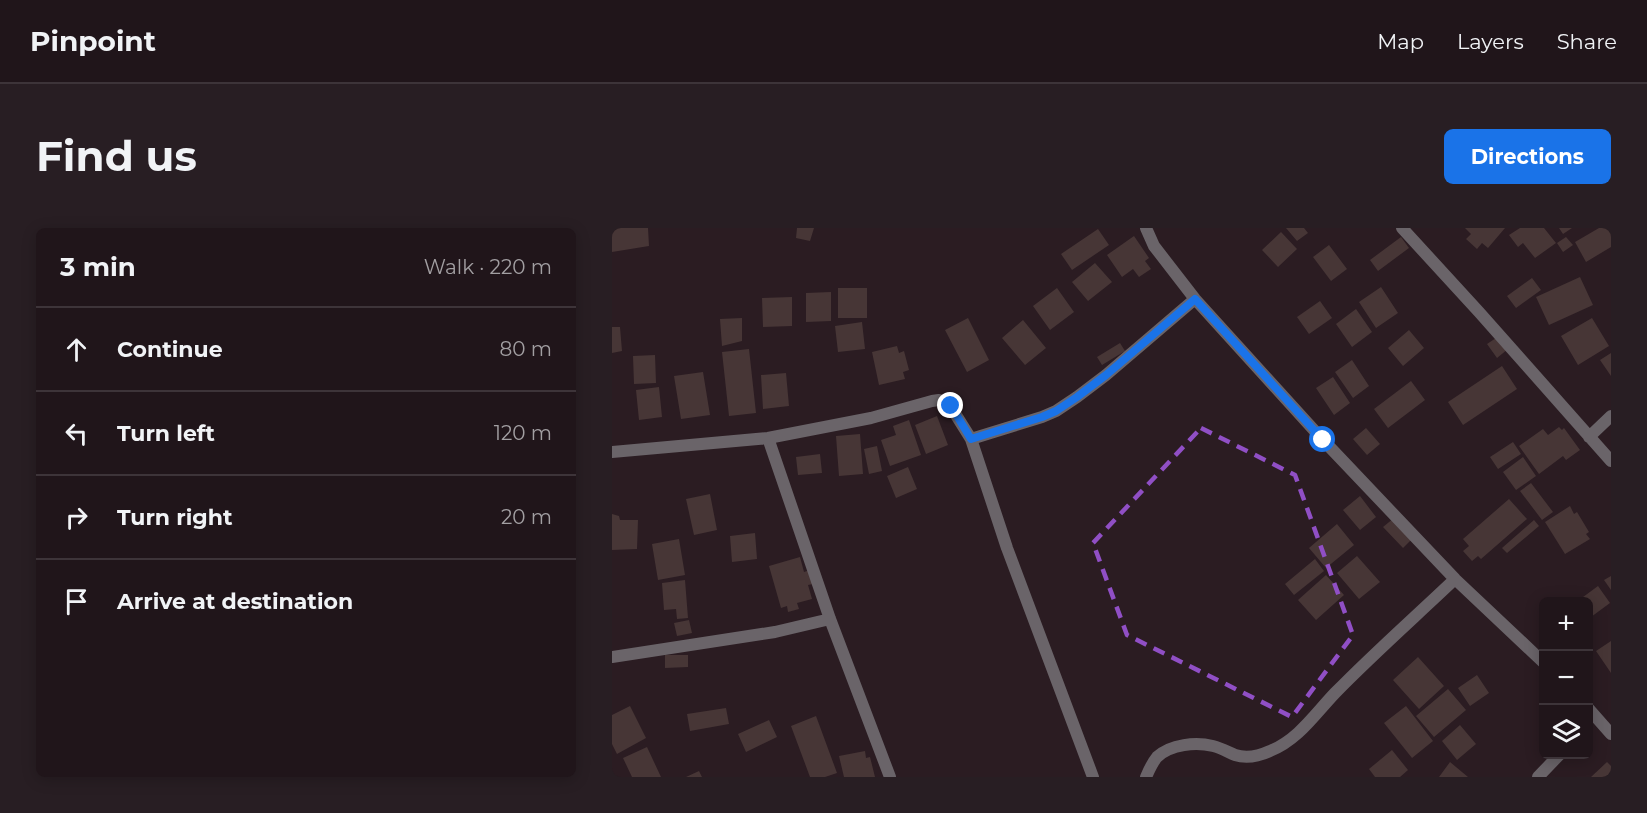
<!DOCTYPE html>
<html lang="en">
<head>
<meta charset="utf-8">
<style>
  :root { --surface:#20151a; --page:#281e23; --text:#f1f3f6; --muted:#a29fa2; --line:#3d3439; --accent:#1a73e8 }
  body { margin:0; font-family:Montserrat,sans-serif; background:var(--page); color:var(--text) }
  .controls { position:absolute; right:18px; bottom:18px; display:grid; overflow:hidden; border-radius:9px; box-shadow:0 3px 15px #0003 }
  .controls button { width:54px; height:54px; display:grid; place-items:center; padding:0; border:0; border-bottom:2px solid var(--line); background:var(--surface); color:var(--text); font:30px sans-serif }
  .stop { position:absolute; width:18px; height:18px; margin:-14px; border:4px solid #1a73e8; border-radius:50%; background:#fff }
  .stop.end { background:#1a73e8; border-color:#fff; box-shadow:0 2px 6px #0008 }
  .list { margin:0; padding:0; list-style:none }
  h2 { display:flex; justify-content:space-between; align-items:center; height:78px; margin:0; padding:0 24px; font-size:26px }
  h2 small { font-size:20px; font-weight:400; color:var(--muted) }
  .list li { display:grid; grid-template-columns:39px 1fr auto; gap:18px; align-items:center; box-sizing:border-box; height:84px; padding:0 24px; border-top:2px solid var(--line) }
  .list b { display:block; font-size:22px; white-space:nowrap }
  .list em { font-size:20px; font-style:normal; color:var(--muted) }
  .icon { flex:none; width:33px; height:33px; fill:none; stroke:currentColor; stroke-width:2; stroke-linecap:round; stroke-linejoin:round }
  .map { position:relative; flex:none; width:999px; height:549px; overflow:hidden; border-radius:9px }
  header { display:flex; align-items:center; gap:36px; box-sizing:border-box; height:84px; padding:0 30px; background:var(--surface); border-bottom:2px solid var(--line) }
  header strong { font-size:28px }
  nav { display:flex; gap:33px; margin-inline-start:auto; font-size:21px }
  .intro { display:flex; align-items:center; justify-content:space-between; box-sizing:border-box; height:144px; padding:0 36px }
  h1 { margin:0; font-size:42px }
  .button { padding:15px 27px; border-radius:9px; background:var(--accent); color:#fff; font-size:21px; font-weight:700 }
  main { display:flex; gap:36px; padding:0 36px }
  aside { flex:1; background:var(--surface); border-radius:9px; box-shadow:0 3px 15px #0003 }
  .map>svg:first-child { display:block }
  .building { fill:#473636 }
  .lines { fill:none; stroke-linecap:round; stroke-linejoin:round }
  .minor { stroke:#6a6469; stroke-width:12 }
  .route { stroke:#1a73e8; stroke-width:8 }
  .marked { fill:none; stroke:#904fc5; stroke-width:4.5; stroke-dasharray:12 8; stroke-linejoin:round }
</style>
</head>
<body>
<header>
<strong>Pinpoint</strong>
<nav><a>Map</a><a>Layers</a><a>Share</a></nav>
</header>
<div class="intro"><h1>Find us</h1><a class="button">Directions</a></div>
<main>
<aside>
<h2>3 min<small>Walk · 220 m</small></h2>
<ul class="list">
<li><svg class="icon" aria-label="ahead" viewBox="0 0 24 24"><path d="M12 20V5M6 11l6-6 6 6"/></svg><div><b>Continue</b></div><em>80 m</em></li>
<li><svg class="icon" aria-label="left" viewBox="0 0 24 24"><path d="M17 20v-9H6M10 6l-5 5 5 5"/></svg><div><b>Turn left</b></div><em>120 m</em></li>
<li><svg class="icon" aria-label="right" viewBox="0 0 24 24"><path d="M7 20v-9h11M14 6l5 5-5 5"/></svg><div><b>Turn right</b></div><em>20 m</em></li>
<li><svg class="icon" aria-label="arrive" viewBox="0 0 24 24"><path d="M6 21V4h12l-3 4 3 4H6"/></svg><div><b>Arrive at destination</b></div></li>
</ul>
</aside>
<div class="map">
<svg width="999" height="549" viewBox="0 0 999 549">
  <rect width="100%" height="100%" fill="#2b1c22"/>
  <path class="building" d="M0 0H36L37 18 0 24Z
    M185 0H202L198 13 184 10Z
    M674 0H692L696 5 685 13Z
    M853 0H893L876 20 870 15 865 21 854 11 859 6Z
    M908 0H932L944 15 923 30 911 15 906 19 897 7Z
    M947 0H960L951 6Z
    M987 0H999V19L974 34 963 14Z
    M486 1 497 17 460 42 449 26Z
    M669 4 685 21 666 39 650 22Z
    M522 8 537 30 533 33 539 41 527 49 521 41 510 49 495 27Z
    M789 9 797 20 766 43 758 32Z
    M954 9 961 17 951 24 945 15Z
    M717 17 735 41 719 53 701 29Z
    M483 35 500 54 476 73 460 54Z
    M968 49 981 77 937 97 924 69Z
    M920 50 929 62 904 80 895 68Z
    M769 59 786 85 764 100 747 74Z
    M226 60H255V90H226Z
    M445 60 462 84 438 102 421 78Z
    M219 64V93L194 94V65Z
    M180 69V98L151 99 150 70Z
    M708 73 720 90 697 106 685 89Z
    M744 81 760 104 740 119 724 96Z
    M130 90V113L110 118 108 91Z
    M356 90 377 132 355 144 333 102Z
    M980 90 997 118 966 137 949 108Z
    M411 92 434 120 413 137 390 110Z
    M250 94 253 121 226 124 223 98Z
    M0 99H8L10 123 0 125Z
    M797 102 812 120 791 138 776 120Z
    M887 108 896 121 885 130 875 116Z
    M508 115 513 123 490 137 485 129Z
    M285 118 287 125 292 123 297 142 291 144 293 151 267 157 260 124Z
    M137 121 144 185 117 188 110 124Z
    M999 125V148L988 132Z
    M43 127 44 155 22 156 21 128Z
    M740 132 757 158 741 170 723 144Z
    M890 138 905 161 851 197 836 174Z
    M91 144 98 187 69 191 62 148Z
    M174 145 177 178 151 181 149 147Z
    M721 149 738 175 722 187 704 160Z
    M799 153 813 172 776 200 762 181Z
    M47 159 50 189 27 192 24 162Z
    M325 188 336 217 314 226 303 197Z
    M297 192 309 227 278 238 269 212 284 207 281 198Z
    M947 199 950 202 952 200 968 222 954 232 951 228 927 246 907 218 931 201 936 207Z
    M754 200 768 216 755 227 741 211Z
    M248 206 251 246 227 248 224 208Z
    M901 214 909 226 886 241 878 229Z
    M265 218 270 243 257 246 252 221Z
    M208 226 210 245 186 247 184 229Z
    M911 229 924 248 904 262 891 244Z
    M296 239 305 261 284 270 275 248Z
    M919 255 941 284 930 292 908 263Z
    M98 266 105 302 82 307 74 271Z
    M748 268 764 289 748 302 731 282Z
    M897 271 915 291 869 331 866 328 860 333 851 323 857 318 851 311Z
    M958 278 962 286 965 284 977 304 974 306 978 311 953 326 933 294Z
    M0 286 7 288 8 292H26L25 321 0 322Z
    M782 290 801 310 791 320 771 299Z
    M922 292 927 298 895 325 890 320Z
    M725 296 742 317 714 340 697 320Z
    M143 305 145 331 120 334 118 308Z
    M67 311 73 347 46 352 40 316Z
    M745 328 768 354 747 371 725 345Z
    M188 329 192 344 198 342 201 356 196 357 200 371 185 375 187 381 176 384 175 378 169 380 157 338Z
    M703 331 712 343 682 367 673 356Z
    M714 347 732 367 704 392 686 372Z
    M999 348V362L992 352Z
    M73 352 76 390 65 391 64 381 52 382 50 355Z
    M986 358 998 375 979 389 976 385V374H968L967 372Z
    M77 392 80 405 65 408 62 395Z
    M999 413V445L984 423Z
    M53 427H76V439L53 440Z
    M806 429 832 458 807 481 781 452Z
    M865 447 877 465 858 478 846 460Z
    M836 461 854 482 822 509 804 488Z
    M18 478 34 510 5 526 0 516V487Z
    M794 478 821 513 800 530 772 495Z
    M114 480 117 496 78 503 75 486Z
    M204 488 225 545 213 549H198L179 498Z
    M157 492 165 509 134 524 126 506Z
    M848 497 864 516 845 532 830 513Z
    M35 519 49 549H20L11 530Z
    M780 522 796 542 788 549H763L757 541Z
    M253 523 254 530 258 529 263 549H232L227 528Z
    M838 534 856 549H827Z
    M995 534 999 538V549H979Z
    M87 543 90 549H74Z"/>
  <g class="lines">
    <path class="minor" d="M534 0 542 18 583 71 711 212 843 351 932 435
      M790 0 867 84 999 233
      M977 209 999 188
      M156 210 218 391 278 549
      M359 211 430 189 444 183 465 169 494 147 583 71
      M0 224 156 210 259 190 320 173 327 172 334 174 339 179 359 211 395 320 481 549
      M0 429 163 404 218 391
      M976 480 999 506
      M534 549C537 542 540 535 545 529 559 516 584 514 601 518 609 520 616 524 623 527 635 531 647 528 658 523 686 512 703 486 723 465 761 426 803 389 843 351
      M926 549 948 526"/>
  </g>
  <g class="lines">
    <path class="route" d="M339 178 359 211 430 189 444 183 465 169 494 147 583 71 711 212"/>
  </g>
  <path class="marked" d="M589 200 683 247 741 407 680 489 515 407 481 315Z"/>
</svg>
<div class="controls">
<button>+</button>
<button>−</button>
<button><svg class="icon" aria-label="layers" viewBox="0 0 24 24"><path d="M12 4l9 5-9 5-9-5zM3 14l9 5 9-5"/></svg></button>
</div>
<div class="stop" style="left:711px;top:212px"></div>
<div class="stop end" style="left:339px;top:178px"></div>
</div>
</main>
</body>
</html>
